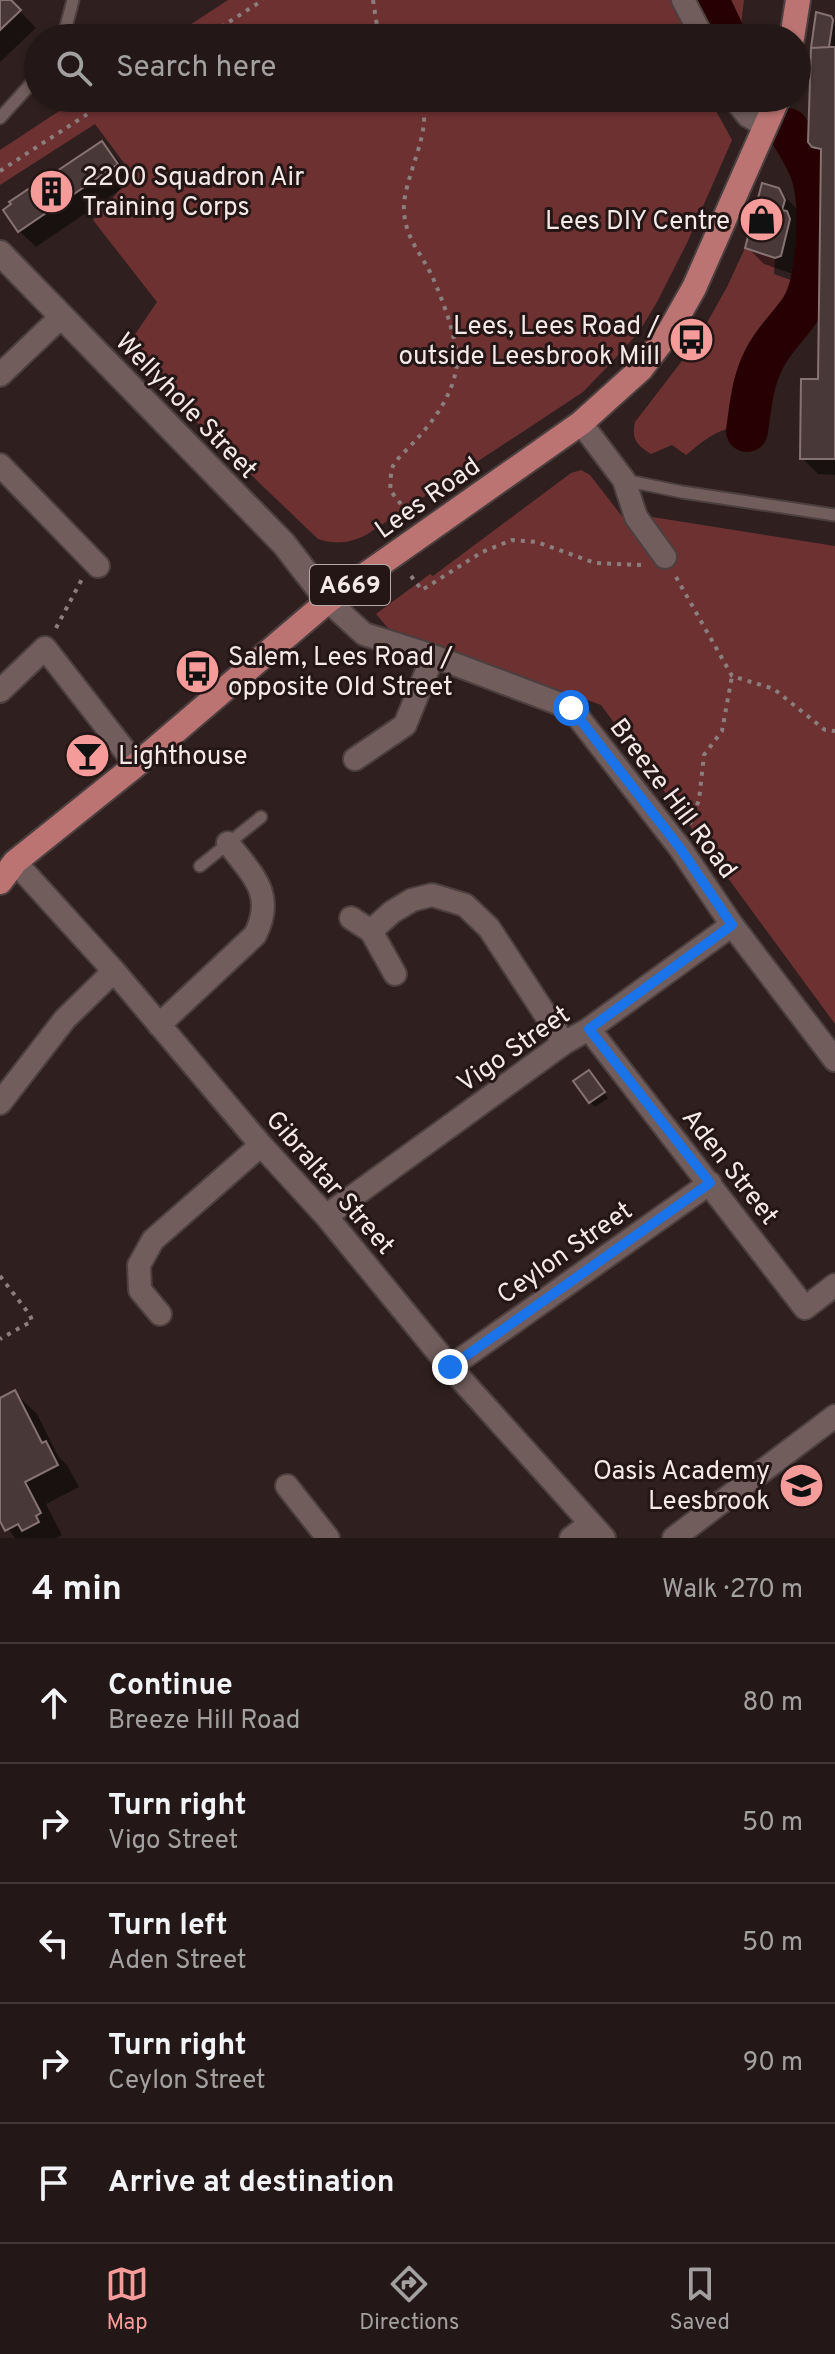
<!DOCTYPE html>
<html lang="en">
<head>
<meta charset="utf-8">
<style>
  :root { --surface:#231817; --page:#2b2120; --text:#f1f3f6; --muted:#a3a0a1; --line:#403736; --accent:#f59b9a }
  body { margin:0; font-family:Overpass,sans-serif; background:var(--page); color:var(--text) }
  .stop { position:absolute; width:24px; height:24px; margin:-18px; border:6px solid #1a73e8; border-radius:50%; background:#fff }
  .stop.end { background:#1a73e8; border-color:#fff; box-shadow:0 2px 8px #0008 }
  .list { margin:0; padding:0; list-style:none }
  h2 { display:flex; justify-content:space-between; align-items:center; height:104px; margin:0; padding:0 32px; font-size:34px }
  h2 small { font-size:26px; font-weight:400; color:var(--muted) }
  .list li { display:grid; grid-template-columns:52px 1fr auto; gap:24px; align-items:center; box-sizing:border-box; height:120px; padding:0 32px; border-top:2px solid var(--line) }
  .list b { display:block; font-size:30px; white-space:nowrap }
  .list p { margin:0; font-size:26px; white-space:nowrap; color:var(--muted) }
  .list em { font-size:26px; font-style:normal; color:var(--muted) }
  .icon { flex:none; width:44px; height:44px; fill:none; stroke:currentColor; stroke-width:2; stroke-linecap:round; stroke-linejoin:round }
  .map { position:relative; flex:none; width:835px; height:1538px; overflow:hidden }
  .search { position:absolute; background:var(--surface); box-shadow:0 2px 6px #0004; left:24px; right:24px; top:24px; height:88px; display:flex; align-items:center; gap:20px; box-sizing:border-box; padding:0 28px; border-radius:44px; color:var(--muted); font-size:30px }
  .sheet { height:704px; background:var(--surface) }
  nav { display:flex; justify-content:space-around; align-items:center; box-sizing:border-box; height:112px; border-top:2px solid var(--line); background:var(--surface); font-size:22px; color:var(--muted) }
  nav a { display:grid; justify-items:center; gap:4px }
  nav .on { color:var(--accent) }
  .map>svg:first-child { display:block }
  .green { fill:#6e3132 }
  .shadow { fill:#0007 }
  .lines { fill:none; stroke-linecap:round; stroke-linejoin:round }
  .river { stroke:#270003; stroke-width:42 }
  .building { fill:#493838; stroke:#867272; stroke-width:2 }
  .lane-casing { stroke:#4c3f3f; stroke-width:15 }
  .street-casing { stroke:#4c3f3f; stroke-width:26 }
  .secondary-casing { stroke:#4c3f3f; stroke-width:28 }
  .primary-casing { stroke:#4c3f3f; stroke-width:28 }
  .path { stroke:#8b7e7d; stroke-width:4; stroke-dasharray:4 6; stroke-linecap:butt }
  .lane { stroke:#705d5c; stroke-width:11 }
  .street { stroke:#705d5c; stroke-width:22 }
  .secondary { stroke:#705d5c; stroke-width:24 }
  .primary { stroke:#bc7473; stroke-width:24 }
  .route { stroke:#1a73e8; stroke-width:10 }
  .labels { text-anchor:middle; stroke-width:6; stroke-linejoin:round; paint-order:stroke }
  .shield { fill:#251616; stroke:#b6aaa9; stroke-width:2 }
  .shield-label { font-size:24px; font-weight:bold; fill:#f4e9e8 }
  .poi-label { font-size:26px; fill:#f4e9e8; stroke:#251616; text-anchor:start }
  .street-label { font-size:26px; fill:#f4e9e8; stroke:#251616 }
</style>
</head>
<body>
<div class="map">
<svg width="835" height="1538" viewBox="0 0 835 1538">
  <rect width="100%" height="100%" fill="#2f201f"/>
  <path class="green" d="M228 0H676L685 38H170Z
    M721 0H744L740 32Z
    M79 98H709L732 140 687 243 657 302 639 332 609 365 583 392 366 535C349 543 337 545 318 539L123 352 157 302 93 220 133 175 95 124 0 185V150Z
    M745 248 775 258 774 274 799 283C791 322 771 334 752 366 740 384 739 407 736 427 715 430 702 442 686 455L672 445 651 454C637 445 631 439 635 422L695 344 727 287Z
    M581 470 590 475 632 529 646 516 835 546V1024L601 705 388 628 376 614 430 574 433 576 571 473Z"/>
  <path class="shadow" d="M0 0H9L36 28 0 62Z
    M830 18 835 23V475L818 474 802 458 820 381 823 155 810 141Z
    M102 143 118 160 133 181 36 247 19 231 51 182Z
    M778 190 795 207 800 218 799 225 806 237 797 272 793 274 764 264 747 247Z
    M593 1078 608 1098 595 1107 590 1102Z
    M15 1393 37 1414 58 1456 67 1465 79 1487 46 1504 62 1535 57 1538H15L3 1522 0 1523V1400Z"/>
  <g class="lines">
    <path class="river" d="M708 0 726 38
      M747 431C751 402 753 374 770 349 780 333 794 321 803 305 818 278 821 207 813 178 808 160 797 144 788 129"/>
  </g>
  <path class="building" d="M0 0H11L21 10 0 30Z
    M816 12 831 16 833 20 829 47 811 48Z
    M829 47H835V459H800L801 379H818L821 149 812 147 808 142 811 48Z
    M102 141 118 164 18 232 3 210 11 204 9 202 48 176 50 180 59 174 57 171Z
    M762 183 779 188 785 200 782 210 787 211 790 219 781 256 775 258 745 248Z
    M589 1070 605 1092 589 1103 573 1081Z
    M15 1390 42 1443 46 1441 58 1465 25 1482 41 1513 36 1516 39 1522 22 1531 18 1524 5 1531 0 1521V1398Z"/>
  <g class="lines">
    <defs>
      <path id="lane" d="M63 38 73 0
        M0 118 38 76
        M624 480 682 492 835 515
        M200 866 261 817"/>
      <path id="street" d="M683 0 703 38
        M734 98 748 116 766 126
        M0 375 62 316
        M581 423 624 480 636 517 665 557
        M0 465 98 566
        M328 601 364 634 433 656 571 708 680 848 732 925 835 1060
        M0 691 45 648 136 765
        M355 759 405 725 433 656
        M15 862 114 971 261 1145 326 1216 450 1367 604 1538
        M351 918 371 931
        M395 974 371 931 392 912 412 900 432 895 465 905 489 928 564 1043
        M159 1025 255 935C276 894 252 875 228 843
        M589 1029 805 1308 835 1285
        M0 1103 65 1019 114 971
        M326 1216 564 1043 589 1029 732 925
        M160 1314 140 1290 139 1265 153 1240 261 1145
        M450 1367 710 1183
        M287 1486 328 1538
        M571 1538 590 1524
        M674 1538 835 1416"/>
      <path id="secondary" d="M0 253 284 544 328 601"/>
      <path id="primary" d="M792 38 798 0
        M0 882 15 862 136 765 328 601 581 423 641 369 669 332 694 288 778 98"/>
    </defs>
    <use href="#lane" class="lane-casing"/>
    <use href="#street" class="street-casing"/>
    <use href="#secondary" class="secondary-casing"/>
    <use href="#primary" class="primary-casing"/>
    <path class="path" d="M373 0 379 38
      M204 38 263 0
      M0 171 112 98
      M407 512 390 490C391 483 390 472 393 466 397 458 407 450 413 443 432 423 451 398 456 370 461 347 442 298 432 276 421 253 405 238 404 210 402 179 438 122 418 98
      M411 576 422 590 482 552 512 540 537 542 595 563 641 565
      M676 577 732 676 774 689 825 730 835 731
      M56 628 82 579
      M690 824 699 800 704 755 722 731 732 676
      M0 1276 30 1315 32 1321 0 1339"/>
    <use href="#lane" class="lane"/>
    <use href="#street" class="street"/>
    <use href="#secondary" class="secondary"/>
    <use href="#primary" class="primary"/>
  </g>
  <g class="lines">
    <path class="route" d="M450 1367 710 1183 589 1029 732 925 680 848 571 708"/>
  </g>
  <defs>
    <symbol id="building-disc" viewBox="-11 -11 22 22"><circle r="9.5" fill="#f59b9a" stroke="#251616"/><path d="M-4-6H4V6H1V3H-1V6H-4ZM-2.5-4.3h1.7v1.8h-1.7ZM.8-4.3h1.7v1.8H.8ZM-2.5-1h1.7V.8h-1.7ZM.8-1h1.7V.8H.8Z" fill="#111"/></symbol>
    <symbol id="shop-disc" viewBox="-11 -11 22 22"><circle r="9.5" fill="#f59b9a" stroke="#251616"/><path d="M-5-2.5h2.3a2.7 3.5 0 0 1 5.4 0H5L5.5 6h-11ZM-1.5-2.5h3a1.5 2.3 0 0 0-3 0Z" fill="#111"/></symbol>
    <symbol id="bus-disc" viewBox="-11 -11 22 22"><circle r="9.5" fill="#f59b9a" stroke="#251616"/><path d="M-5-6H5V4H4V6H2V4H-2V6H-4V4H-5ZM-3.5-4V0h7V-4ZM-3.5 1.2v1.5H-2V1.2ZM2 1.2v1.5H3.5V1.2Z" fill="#111"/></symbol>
    <symbol id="bar-disc" viewBox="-11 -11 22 22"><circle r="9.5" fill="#f59b9a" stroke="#251616"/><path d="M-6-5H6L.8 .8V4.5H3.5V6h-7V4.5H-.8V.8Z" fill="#111"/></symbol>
    <symbol id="school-disc" viewBox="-11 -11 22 22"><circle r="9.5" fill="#f59b9a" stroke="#251616"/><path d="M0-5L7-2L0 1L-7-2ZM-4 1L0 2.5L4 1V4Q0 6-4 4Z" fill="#111"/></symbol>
  </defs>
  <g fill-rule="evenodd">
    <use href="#building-disc" x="26" y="166" width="51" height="51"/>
    <use href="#shop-disc" x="736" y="194" width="51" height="51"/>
    <use href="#bus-disc" x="666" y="314" width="51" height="51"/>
    <use href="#bus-disc" x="172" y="646" width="51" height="51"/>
    <use href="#bar-disc" x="62" y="730" width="51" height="51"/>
    <use href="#school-disc" x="776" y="1460" width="51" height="51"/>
  </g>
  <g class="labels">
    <rect class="shield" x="310" y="565" width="80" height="40" rx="6"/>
    <g class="shield-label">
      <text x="350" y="593">A669</text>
    </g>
    <g class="poi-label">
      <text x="82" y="185">2200 Squadron Air<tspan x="82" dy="30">Training Corps</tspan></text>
      <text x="730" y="229" text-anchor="end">Lees DIY Centre</text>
      <text x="660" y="334" text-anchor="end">Lees, Lees Road /<tspan x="660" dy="30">outside Leesbrook Mill</tspan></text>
      <text x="228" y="665">Salem, Lees Road /<tspan x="228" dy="30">opposite Old Street</tspan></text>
      <text x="118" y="764">Lighthouse</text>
      <text x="770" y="1479" text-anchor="end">Oasis Academy<tspan x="770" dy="30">Leesbrook</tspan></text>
    </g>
    <g class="street-label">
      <text transform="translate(187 405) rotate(46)" y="9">Wellyhole Street</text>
      <text transform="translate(427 497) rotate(-35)" y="9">Lees Road</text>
      <text transform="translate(674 798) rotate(53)" y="9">Breeze Hill Road</text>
      <text transform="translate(513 1048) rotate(-35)" y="9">Vigo Street</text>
      <text transform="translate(731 1166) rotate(52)" y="9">Aden Street</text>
      <text transform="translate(331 1182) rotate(49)" y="9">Gibraltar Street</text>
      <text transform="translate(564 1252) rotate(-35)" y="9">Ceylon Street</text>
    </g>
  </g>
</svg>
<div class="stop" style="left:571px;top:708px"></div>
<div class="stop end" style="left:450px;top:1367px"></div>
<div class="search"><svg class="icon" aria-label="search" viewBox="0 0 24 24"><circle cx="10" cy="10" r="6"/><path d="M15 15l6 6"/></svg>Search here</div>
</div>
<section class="sheet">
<h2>4 min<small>Walk · 270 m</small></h2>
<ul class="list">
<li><svg class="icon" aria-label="ahead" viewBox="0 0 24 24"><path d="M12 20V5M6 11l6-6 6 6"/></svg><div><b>Continue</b><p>Breeze Hill Road</p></div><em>80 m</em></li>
<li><svg class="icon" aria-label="right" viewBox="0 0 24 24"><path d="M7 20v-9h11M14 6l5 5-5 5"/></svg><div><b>Turn right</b><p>Vigo Street</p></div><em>50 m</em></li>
<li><svg class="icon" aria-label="left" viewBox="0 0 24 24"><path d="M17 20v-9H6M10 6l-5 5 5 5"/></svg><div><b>Turn left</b><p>Aden Street</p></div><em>50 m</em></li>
<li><svg class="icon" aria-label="right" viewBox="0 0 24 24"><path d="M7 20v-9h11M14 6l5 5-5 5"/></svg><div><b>Turn right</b><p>Ceylon Street</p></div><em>90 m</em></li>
<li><svg class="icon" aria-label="arrive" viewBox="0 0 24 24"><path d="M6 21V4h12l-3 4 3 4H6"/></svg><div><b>Arrive at destination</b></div></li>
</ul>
</section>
<nav>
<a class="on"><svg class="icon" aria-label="map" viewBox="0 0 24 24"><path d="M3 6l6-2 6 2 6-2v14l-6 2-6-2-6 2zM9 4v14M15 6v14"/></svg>Map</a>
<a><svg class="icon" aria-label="directions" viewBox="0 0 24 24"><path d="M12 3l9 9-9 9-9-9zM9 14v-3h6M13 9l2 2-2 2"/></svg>Directions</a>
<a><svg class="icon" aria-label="saved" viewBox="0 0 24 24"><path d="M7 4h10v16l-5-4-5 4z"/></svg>Saved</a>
</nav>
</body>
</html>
